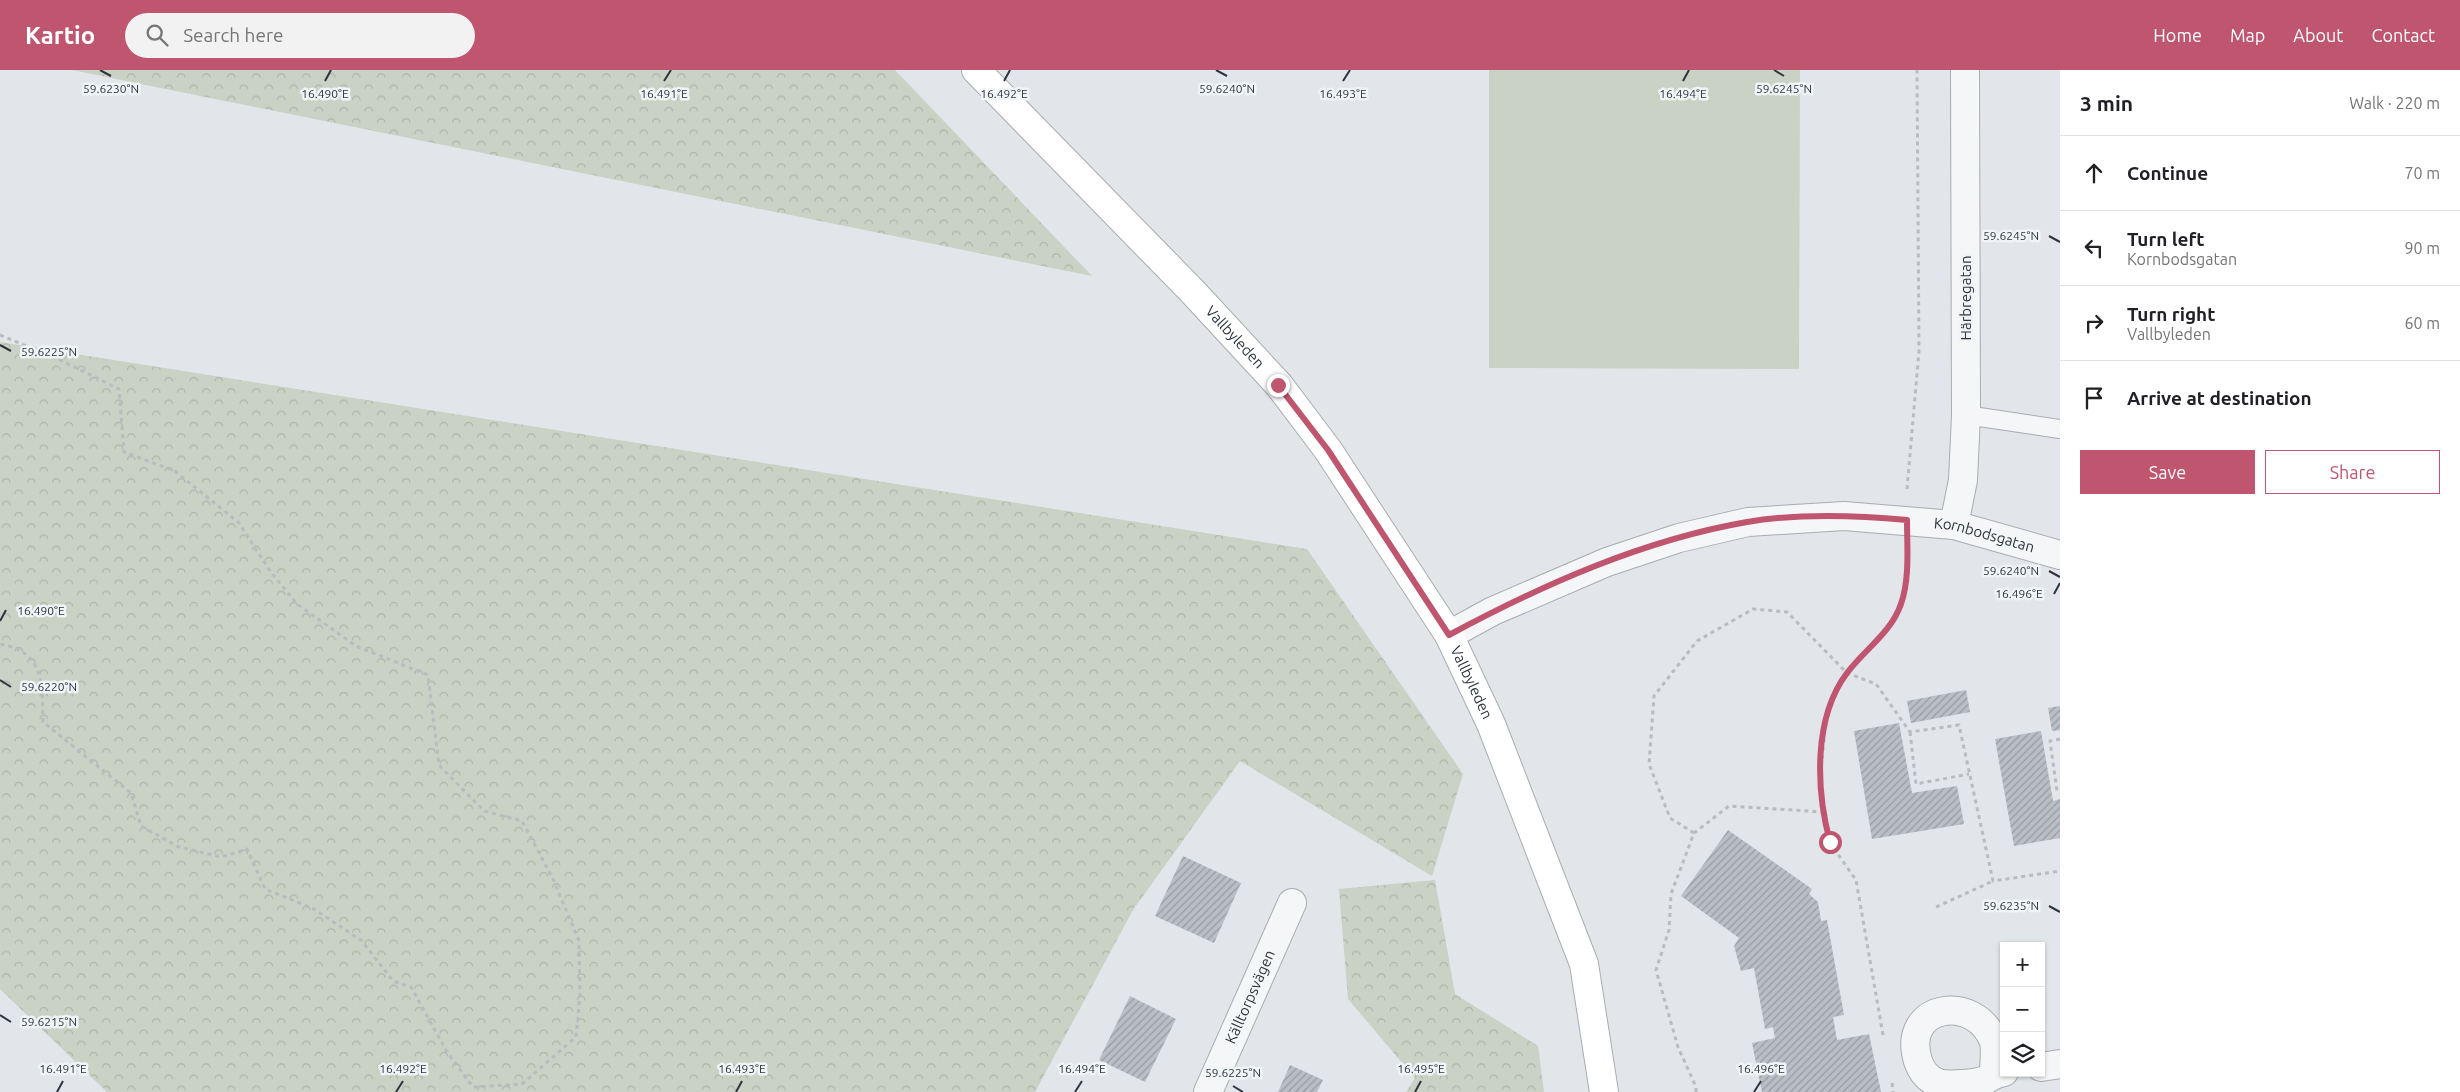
<!DOCTYPE html>
<html lang="en">
<head>
<meta charset="utf-8">
<style>
  :root { --surface:#fff; --page:#f2f2f2; --text:#202124; --muted:#757577; --line:#e0e0e0; --accent:#c05570 }
  body { margin:0; font-family:Ubuntu,sans-serif; background:var(--page); color:var(--text) }
  .controls { position:absolute; right:15px; bottom:15px; display:grid; overflow:hidden; border-radius:0px; box-shadow:0 1px 4px #0004 }
  .controls button { width:45px; height:45px; display:grid; place-items:center; padding:0; border:0; border-bottom:1px solid var(--line); background:var(--surface); color:var(--text); font:25px sans-serif }
  .stop { position:absolute; width:15px; height:15px; margin:-11px; border:4px solid #c05570; border-radius:50%; background:#fff }
  .stop.end { background:#c05570; border-color:#fff; box-shadow:0 1px 5px #0008 }
  .list { margin:0; padding:0; list-style:none }
  h2 { display:flex; justify-content:space-between; align-items:center; height:65px; margin:0; padding:0 20px; font-size:21px }
  h2 small { font-size:16px; font-weight:400; color:var(--muted) }
  .list li { display:grid; grid-template-columns:32px 1fr auto; gap:15px; align-items:center; box-sizing:border-box; height:75px; padding:0 20px; border-top:1px solid var(--line) }
  .list b { display:block; font-size:19px; white-space:nowrap }
  .list p { margin:0; font-size:16px; white-space:nowrap; color:var(--muted) }
  .list em { font-size:16px; font-style:normal; color:var(--muted) }
  .actions { display:flex; gap:10px; padding:15px 20px }
  .actions a { flex:1; padding:11px 0; border:1px solid var(--accent); border-radius:0px; text-align:center; font-size:18px; color:var(--accent) }
  .actions .main { background:var(--accent); color:#fff }
  .icon { flex:none; width:28px; height:28px; fill:none; stroke:currentColor; stroke-width:2; stroke-linecap:round; stroke-linejoin:round }
  .map { position:relative; flex:none; width:2060px; height:1022px; overflow:hidden }
  header { display:flex; align-items:center; gap:30px; box-sizing:border-box; height:70px; padding:0 25px; background:var(--accent); color:#fff }
  header strong { font-size:24px }
  nav { display:flex; gap:28px; margin-inline-start:auto; font-size:18px }
  .search { width:350px; height:45px; background:var(--page); display:flex; align-items:center; gap:12px; box-sizing:border-box; padding:0 18px; border-radius:28px; color:var(--muted); font-size:19px }
  main { display:flex }
  aside { flex:1; background:var(--surface) }
  .map>svg:first-child { display:block }
  .forest { fill:url(#forest-crowns) }
  .garden { fill:#c9d2c4 }
  .building { fill:url(#building-hatch) }
  .lines { fill:none; stroke-linecap:round; stroke-linejoin:round }
  .service-casing { stroke:#a8adb3; stroke-width:20 }
  .minor-casing { stroke:#a8adb3; stroke-width:30 }
  .secondary-casing { stroke:#a8adb3; stroke-width:30 }
  .path { stroke:#b8bcc0; stroke-width:3; stroke-dasharray:4 4; stroke-linecap:butt }
  .service { stroke:#f4f6f7; stroke-width:18 }
  .minor { stroke:#f4f6f7; stroke-width:28 }
  .secondary { stroke:#fff; stroke-width:28 }
  .route { stroke:#c05570; stroke-width:6 }
  .ticks { fill:none; stroke:#2c353f; stroke-width:2 }
  .labels { text-anchor:middle; stroke-width:5; stroke-linejoin:round; paint-order:stroke }
  .street-label { font-size:15px; fill:#2c353f; stroke:#f1f4f6 }
  .ticks-label { font-size:12px; text-anchor:middle; fill:#2c353f; stroke:#f1f4f6; stroke-width:5; stroke-linejoin:round; paint-order:stroke }
</style>
</head>
<body>
<header>
<strong>Kartio</strong>
<div class="search"><svg class="icon" aria-label="search" viewBox="0 0 24 24"><circle cx="10" cy="10" r="6"/><path d="M15 15l6 6"/></svg>Search here</div>
<nav><a>Home</a><a>Map</a><a>About</a><a>Contact</a></nav>
</header>
<main>
<div class="map">
<svg width="2060" height="1022" viewBox="0 0 2060 1022">
  <defs>
    <pattern id="forest-crowns" width="20" height="18" patternUnits="userSpaceOnUse" patternTransform="scale(1.25)"><rect width="20" height="18" fill="#c9d2c4"/><path d="M2 6a3 3 0 1 1 6 0M12 15a3 3 0 1 1 6 0" fill="none" stroke="#adb5a9"/></pattern>
    <pattern id="building-hatch" width="6" height="6" patternUnits="userSpaceOnUse" patternTransform="scale(1.25)"><rect width="6" height="6" fill="#babfc5"/><path d="M-1 1l2-2M0 6l6-6M5 7l2-2" fill="none" stroke="#979ca1"/></pattern>
  </defs>
  <rect width="100%" height="100%" fill="#e2e5e9"/>
  <path class="forest" d="M72 0H895L1092 206Z
    M0 272 1307 479 1463 704 1432 806 1240 691 1133 840 1035 1022H107L0 919Z
    M1435 810 1455 924 1538 976 1544 1022H1406L1415 1008 1348 929 1339 819Z"/>
  <path class="garden" d="M1489 0H1800L1799 299 1489 298Z"/>
  <path class="building" d="M1966 620 1970 642 1911 653 1907 631Z
    M2060 636V660L2052 661 2048 638Z
    M1899 653 1912 723 1957 716 1964 754 1872 769 1854 661Z
    M2041 661 2053 731 2060 729V768L2014 776 1995 669Z
    M1728 760 1812 819 1809 824 1818 832 1821 851 1827 850 1844 945 1833 947 1837 970 1869 964 1881 1022H1762L1752 973 1775 968 1773 957 1765 959 1754 898 1741 901 1734 876 1739 868 1681 826Z
    M1183 786 1241 813 1214 873 1155 846Z
    M1130 926 1176 949 1145 1012 1099 990Z
    M1290 995 1323 1010 1317 1022H1278Z"/>
  <g class="lines">
    <defs>
      <path id="service" d="M1966 345 2060 359"/>
      <g id="minor">
        <path d="M1954 455 1963 410 1966 345 1965 0"/>
        <path id="s1" d="M1449 565 1493 541 1607 492 1679 468 1748 452 1844 446 1954 455 2060 485"/>
        <path d="M2041 997 2060 994"/>
        <path d="M1994 1003C1994 994 1996 981 1994 972 1977 923 1900 933 1918 991 1921 1000 1927 1009 1938 1013 1947 1016 1978 1014 1987 1009 1994 1005 1996 1003 2004 1002"/>
        <path id="s2" d="M1208 1022 1292 833"/>
      </g>
      <g id="secondary">
        <path id="s3" d="M976 0 1193 222 1279 315 1328 380 1449 565 1491 654 1584 894 1604 1022"/>
      </g>
    </defs>
    <use href="#service" class="service-casing"/>
    <use href="#minor" class="minor-casing"/>
    <use href="#secondary" class="secondary-casing"/>
    <path class="path" d="M0 265 60 290 119 319 124 382 175 401 239 453 270 501 297 534 356 576 428 605 439 695 484 741 522 751 553 809 579 871 580 925 576 967 522 1014 473 1017 447 982 411 917 393 911 362 871 314 839 265 819 247 779 221 787 179 777 141 756 131 723 43 652C42 614 45 582 0 574
      M1907 419 1919 281 1917 0
      M1910 662 1916 714 1969 704
      M2060 669 2050 671 2057 721H2060
      M1694 763 1670 748 1649 694 1654 626 1697 571 1753 539 1787 542 1847 603 1876 614 1910 662 1959 655 1993 811 2060 801
      M1936 837 1993 811
      M1883 965 1856 810 1830 773 1822 742 1820 709 1826 650 1834 626 1847 603 1884 564 1894 550 1904 520 1907 483
      M1892 1013 1893 1022
      M1696 1022V1017L1678 977 1656 900 1669 860 1671 824 1694 763 1729 736 1822 742"/>
    <use href="#service" class="service"/>
    <use href="#minor" class="minor"/>
    <use href="#secondary" class="secondary"/>
  </g>
  <g class="lines">
    <path class="route" d="M1278 315 1328 380 1449 565C1542 515 1643 470 1747 452 1800 443 1854 445 1907 450 1907 477 1910 508 1901 534 1891 563 1865 579 1847 603 1813 648 1816 720 1830 772"/>
  </g>
  <path class="ticks" d="M100 0 111 6M1216 0 1227 6M1774 0 1784 6M325 11 331 0M664 11 671 0M1004 11 1010 0M1343 11 1350 0M1683 11 1689 0M2049 166 2060 172M0 275 11 281M2049 501 2060 507M2054 524 2060 513M0 551 6 540M0 610 11 617M2049 836 2060 842M0 945 11 952M1233 1016 1243 1022M57 1022 63 1011M396 1022 403 1011M736 1022 742 1011M1075 1022 1082 1011M1415 1022 1421 1011M1754 1022 1761 1011"/>
  <g class="labels">
    <g class="street-label">
      <text transform="translate(1966 228) rotate(-90)" y="5">Härbregatan</text>
      <text dy="5" stroke="none"><textPath href="#s3" startOffset="372">Vallbyleden</textPath></text>
      <text dy="5" stroke="none"><textPath href="#s1" startOffset="559">Kornbodsgatan</textPath></text>
      <text dy="5" stroke="none"><textPath href="#s3" startOffset="792">Vallbyleden</textPath></text>
      <text dy="5" stroke="none"><textPath href="#s2" startOffset="104">Källtorpsvägen</textPath></text>
    </g>
  </g>
  <g class="ticks-label">
    <text x="111" y="23">59.6230°N</text>
    <text x="1227" y="23">59.6240°N</text>
    <text x="1784" y="23">59.6245°N</text>
    <text x="1004" y="28">16.492°E</text>
    <text x="325" y="28">16.490°E</text>
    <text x="664" y="28">16.491°E</text>
    <text x="1343" y="28">16.493°E</text>
    <text x="1683" y="28">16.494°E</text>
    <text x="2011" y="170">59.6245°N</text>
    <text x="49" y="286">59.6225°N</text>
    <text x="2011" y="505">59.6240°N</text>
    <text x="2019" y="528">16.496°E</text>
    <text x="41" y="545">16.490°E</text>
    <text x="49" y="621">59.6220°N</text>
    <text x="2011" y="840">59.6235°N</text>
    <text x="49" y="956">59.6215°N</text>
    <text x="63" y="1003">16.491°E</text>
    <text x="403" y="1003">16.492°E</text>
    <text x="742" y="1003">16.493°E</text>
    <text x="1082" y="1003">16.494°E</text>
    <text x="1421" y="1003">16.495°E</text>
    <text x="1761" y="1003">16.496°E</text>
    <text x="1233" y="1007">59.6225°N</text>
  </g>
</svg>
<div class="controls">
<button>+</button>
<button>−</button>
<button><svg class="icon" aria-label="layers" viewBox="0 0 24 24"><path d="M12 4l9 5-9 5-9-5zM3 14l9 5 9-5"/></svg></button>
</div>
<div class="stop" style="left:1830px;top:772px"></div>
<div class="stop end" style="left:1278px;top:315px"></div>
</div>
<aside>
<h2>3 min<small>Walk · 220 m</small></h2>
<ul class="list">
<li><svg class="icon" aria-label="ahead" viewBox="0 0 24 24"><path d="M12 20V5M6 11l6-6 6 6"/></svg><div><b>Continue</b></div><em>70 m</em></li>
<li><svg class="icon" aria-label="left" viewBox="0 0 24 24"><path d="M17 20v-9H6M10 6l-5 5 5 5"/></svg><div><b>Turn left</b><p>Kornbodsgatan</p></div><em>90 m</em></li>
<li><svg class="icon" aria-label="right" viewBox="0 0 24 24"><path d="M7 20v-9h11M14 6l5 5-5 5"/></svg><div><b>Turn right</b><p>Vallbyleden</p></div><em>60 m</em></li>
<li><svg class="icon" aria-label="arrive" viewBox="0 0 24 24"><path d="M6 21V4h12l-3 4 3 4H6"/></svg><div><b>Arrive at destination</b></div></li>
</ul>
<div class="actions"><a class="main">Save</a><a>Share</a></div>
</aside>
</main>
</body>
</html>
